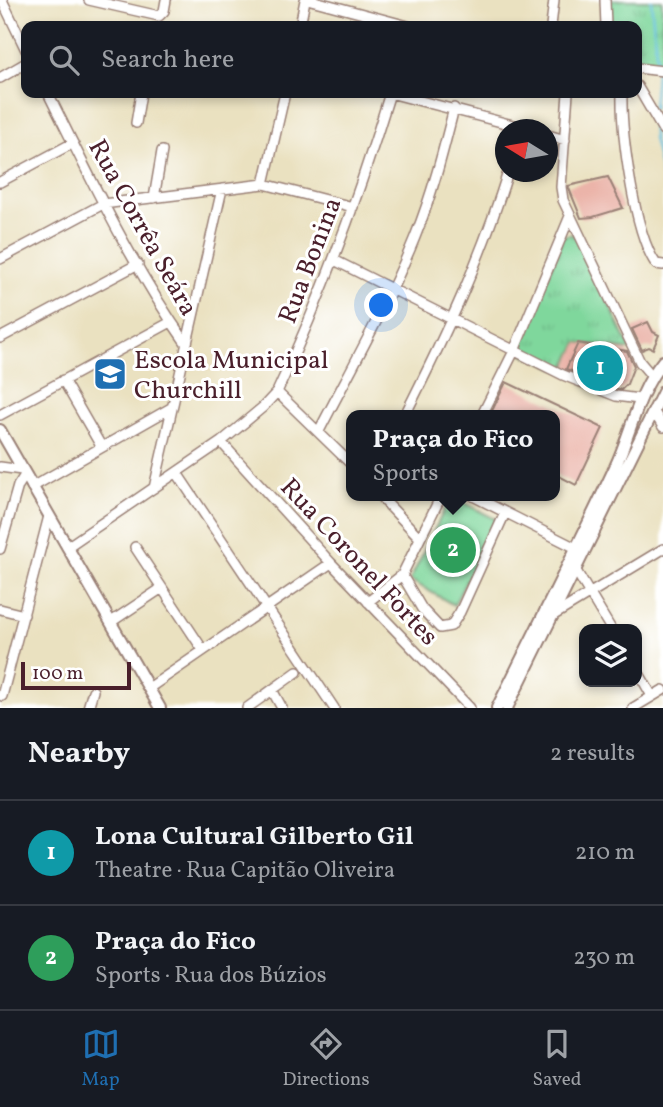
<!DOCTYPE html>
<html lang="en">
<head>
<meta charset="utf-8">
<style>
  :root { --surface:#171b24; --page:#20242c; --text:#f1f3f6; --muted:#9ea1a6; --line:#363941; --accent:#1f6fb2 }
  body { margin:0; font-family:Vollkorn,serif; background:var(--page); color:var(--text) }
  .controls { position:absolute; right:21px; bottom:21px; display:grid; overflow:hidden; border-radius:14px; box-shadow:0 4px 10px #0003 }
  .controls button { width:63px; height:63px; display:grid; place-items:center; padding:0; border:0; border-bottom:2px solid var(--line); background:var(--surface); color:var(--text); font:35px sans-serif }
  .compass { position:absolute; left:495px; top:119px; width:63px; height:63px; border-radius:50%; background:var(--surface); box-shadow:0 4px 10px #0003; rotate:281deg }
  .scale { position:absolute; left:21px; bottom:18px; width:110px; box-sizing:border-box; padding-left:7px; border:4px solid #4a1f2b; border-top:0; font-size:19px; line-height:24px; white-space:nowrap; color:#4a1f2b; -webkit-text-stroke:5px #fff; paint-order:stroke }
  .you { position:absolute; left:382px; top:306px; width:24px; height:24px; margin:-18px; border:5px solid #fff; border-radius:50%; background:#1a73e8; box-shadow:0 0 0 10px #1a73e833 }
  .badge { display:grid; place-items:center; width:46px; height:46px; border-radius:50%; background:var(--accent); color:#fff; font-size:23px; font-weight:700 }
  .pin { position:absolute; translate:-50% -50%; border:4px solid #fff; box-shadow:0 2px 7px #0006 }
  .popup { position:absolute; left:346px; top:410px; width:214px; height:91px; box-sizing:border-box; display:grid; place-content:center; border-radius:14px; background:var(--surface); filter:drop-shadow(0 2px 5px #0005); font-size:23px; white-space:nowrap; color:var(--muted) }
  .popup b { font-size:26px; color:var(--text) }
  .popup::after { content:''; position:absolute; left:50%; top:100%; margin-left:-14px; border:14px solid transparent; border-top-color:var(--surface) }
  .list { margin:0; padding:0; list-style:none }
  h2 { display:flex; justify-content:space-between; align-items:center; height:91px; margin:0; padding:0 28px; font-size:30px }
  h2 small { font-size:23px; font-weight:400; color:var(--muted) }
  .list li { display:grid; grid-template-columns:46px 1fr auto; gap:21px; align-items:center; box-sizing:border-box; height:105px; padding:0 28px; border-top:2px solid var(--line) }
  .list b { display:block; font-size:26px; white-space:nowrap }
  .list p { margin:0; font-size:23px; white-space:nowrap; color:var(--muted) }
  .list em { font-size:23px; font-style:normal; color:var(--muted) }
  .icon { flex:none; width:38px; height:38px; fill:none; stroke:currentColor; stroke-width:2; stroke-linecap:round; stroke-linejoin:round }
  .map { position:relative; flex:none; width:663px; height:708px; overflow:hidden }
  .search { position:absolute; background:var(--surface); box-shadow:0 4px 10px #0003; left:21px; right:21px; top:21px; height:77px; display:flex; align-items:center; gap:18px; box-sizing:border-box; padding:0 24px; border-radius:14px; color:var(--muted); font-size:26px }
  .sheet { height:301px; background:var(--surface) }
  nav { display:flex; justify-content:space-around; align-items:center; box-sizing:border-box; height:98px; border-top:2px solid var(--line); background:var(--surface); font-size:19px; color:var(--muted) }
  nav a { display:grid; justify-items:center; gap:4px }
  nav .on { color:var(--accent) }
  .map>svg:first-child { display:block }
  .green { fill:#7fd79c; stroke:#647b64; stroke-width:2 }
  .park { fill:url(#park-tufts); stroke:#647b64; stroke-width:2 }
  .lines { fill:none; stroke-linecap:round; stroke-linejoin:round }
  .stream { stroke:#63c1e1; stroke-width:2.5 }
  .building { fill:#ebb4a9 }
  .minor-casing { stroke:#9a8076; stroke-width:12 }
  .major-casing { stroke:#9a8076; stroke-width:14 }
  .minor { stroke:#fff; stroke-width:9 }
  .major { stroke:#fff; stroke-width:10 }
  .labels { text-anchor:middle; stroke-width:6; stroke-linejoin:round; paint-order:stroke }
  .street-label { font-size:26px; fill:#4a1f2b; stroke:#fff }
  .poi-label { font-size:26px; fill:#4a1f2b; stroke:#fff; text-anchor:start }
</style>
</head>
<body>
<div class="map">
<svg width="663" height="708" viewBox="0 0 663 708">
  <defs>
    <pattern id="park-tufts" width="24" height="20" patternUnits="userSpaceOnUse" patternTransform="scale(1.75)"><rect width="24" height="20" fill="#7fd79c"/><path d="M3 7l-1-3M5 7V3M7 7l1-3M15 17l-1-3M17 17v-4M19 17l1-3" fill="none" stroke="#6fb887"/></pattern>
  </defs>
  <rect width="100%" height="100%" fill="#fff"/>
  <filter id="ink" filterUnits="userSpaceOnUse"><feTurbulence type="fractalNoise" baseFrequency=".0143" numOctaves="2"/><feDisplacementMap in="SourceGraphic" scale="14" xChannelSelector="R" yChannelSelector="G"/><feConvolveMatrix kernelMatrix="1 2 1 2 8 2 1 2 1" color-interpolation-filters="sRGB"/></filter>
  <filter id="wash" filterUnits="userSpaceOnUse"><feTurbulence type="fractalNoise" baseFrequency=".00686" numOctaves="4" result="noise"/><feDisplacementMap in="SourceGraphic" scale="28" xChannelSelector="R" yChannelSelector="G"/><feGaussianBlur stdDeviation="1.57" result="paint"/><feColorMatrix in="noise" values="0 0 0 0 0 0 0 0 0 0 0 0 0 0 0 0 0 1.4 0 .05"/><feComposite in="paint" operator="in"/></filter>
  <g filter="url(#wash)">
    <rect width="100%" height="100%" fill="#eae1c0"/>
    <path class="green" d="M451 496 497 520 454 605 410 580Z"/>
    <path class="park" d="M607 0H662L663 69 637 64V26H608Z
      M570 234 577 236 631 350 578 343 563 371 519 352 563 236Z"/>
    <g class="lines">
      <path class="stream" d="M651 0 657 64 653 108
        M653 121V138L663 180"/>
    </g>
    <g id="blocks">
      <path class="building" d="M608 177 623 208 593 217 581 218 568 186Z
        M648 322 653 332 659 335 653 349 649 347 642 350 632 329Z
        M578 343 627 351 634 366 627 384 621 390 618 389 566 369Z
        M506 382 603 428 576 485 555 474V415H490Z"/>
    </g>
  </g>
  <g filter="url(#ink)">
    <use href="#blocks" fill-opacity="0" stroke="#9a8076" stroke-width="2"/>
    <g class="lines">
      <defs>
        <path id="minor" d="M2 0 26 50
          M89 0 159 16 164 11 166 0
          M311 0 408 26
          M605 0 606 26
          M300 26 305 0
          M551 26 554 0
          M637 68 663 71
          M0 78 26 63
          M637 86 663 130
          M48 93C90 177 131 265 186 343
          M390 93 532 130
          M568 93 561 187 563 200 640 362 651 375
          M622 93C621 132 634 233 656 264L663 265
          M136 123 141 93
          M548 135 565 140
          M0 182 73 143
          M264 184 285 93
          M154 198 162 151
          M0 259 103 204 264 184 353 207
          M334 260 563 375 616 396 639 399
          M0 338 138 264
          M63 380 101 446
          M277 392 351 464
          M653 410 663 427
          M0 415 171 322
          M405 415C446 334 481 259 508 172
          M482 415 514 351 570 216
          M319 431C352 367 388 304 415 237 432 195 443 152 454 108
          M221 442 331 563 470 708
          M0 467 22 470
          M177 473 334 708
          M32 487 171 408
          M154 488 222 189
          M380 496 420 538
          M473 496 576 548
          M67 547 221 442 263 407 277 392C323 295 359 195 390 93
          M135 547 203 650
          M0 549 18 486 25 475
          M575 569 611 629
          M402 575 422 609 440 628 451 626 460 612 505 513
          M368 602 402 575 441 496
          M0 609 24 615
          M554 615 663 549
          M111 622 162 588
          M637 670 652 696
          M149 688 331 563
          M272 690 282 708
          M2 696 49 516
          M88 708 93 691
          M247 708 297 672
          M633 708 663 690"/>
        <path id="major" d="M0 430 160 708
          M497 708C537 628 577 548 615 467 632 431 637 393 663 361
          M507 708 663 392"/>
      </defs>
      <use href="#minor" class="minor-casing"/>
      <use href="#major" class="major-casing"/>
      <use href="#minor" class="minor"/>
      <use href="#major" class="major"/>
    </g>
  </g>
  <defs>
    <symbol id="school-square" viewBox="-11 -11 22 22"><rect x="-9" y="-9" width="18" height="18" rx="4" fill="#1f6fb2" stroke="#fff"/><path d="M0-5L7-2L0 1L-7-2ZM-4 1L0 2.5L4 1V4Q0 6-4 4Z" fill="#fff"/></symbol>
  </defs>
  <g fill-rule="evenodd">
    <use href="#school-square" x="91" y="355" width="38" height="38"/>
  </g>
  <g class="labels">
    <g class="street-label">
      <text transform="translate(144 227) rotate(61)" y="9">Rua Corrêa Seára</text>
      <text transform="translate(309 260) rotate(-69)" y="9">Rua Bonina</text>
      <text transform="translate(360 561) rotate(47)" y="9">Rua Coronel Fortes</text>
    </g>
    <g class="poi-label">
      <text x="134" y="368">Escola Municipal<tspan x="134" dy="30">Churchill</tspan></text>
    </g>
  </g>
</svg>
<div class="controls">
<button><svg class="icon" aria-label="layers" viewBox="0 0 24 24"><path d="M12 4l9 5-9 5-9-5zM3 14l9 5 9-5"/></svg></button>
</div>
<svg class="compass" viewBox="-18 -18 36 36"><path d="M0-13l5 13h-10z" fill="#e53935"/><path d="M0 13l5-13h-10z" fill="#9ea1a6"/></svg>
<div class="scale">100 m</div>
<div class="you"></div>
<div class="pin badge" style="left:600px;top:368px;background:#0f9aa8">1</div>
<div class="pin badge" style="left:453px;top:550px;background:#2e9e5b">2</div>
<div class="popup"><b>Praça do Fico</b>Sports</div>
<div class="search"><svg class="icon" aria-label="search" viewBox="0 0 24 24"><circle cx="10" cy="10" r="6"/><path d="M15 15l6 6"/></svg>Search here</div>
</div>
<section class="sheet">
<h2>Nearby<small>2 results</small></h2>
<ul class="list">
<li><span class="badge" style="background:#0f9aa8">1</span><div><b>Lona Cultural Gilberto Gil</b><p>Theatre · Rua Capitão Oliveira</p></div><em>210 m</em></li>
<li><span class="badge" style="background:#2e9e5b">2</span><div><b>Praça do Fico</b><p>Sports · Rua dos Búzios</p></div><em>230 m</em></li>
</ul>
</section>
<nav>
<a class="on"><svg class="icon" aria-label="map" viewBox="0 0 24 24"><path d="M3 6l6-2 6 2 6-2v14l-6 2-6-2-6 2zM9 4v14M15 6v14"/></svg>Map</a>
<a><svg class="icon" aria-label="directions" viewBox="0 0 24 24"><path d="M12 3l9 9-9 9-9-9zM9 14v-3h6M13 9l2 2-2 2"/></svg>Directions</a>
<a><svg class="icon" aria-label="saved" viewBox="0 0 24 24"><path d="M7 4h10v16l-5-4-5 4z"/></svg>Saved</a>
</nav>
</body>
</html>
